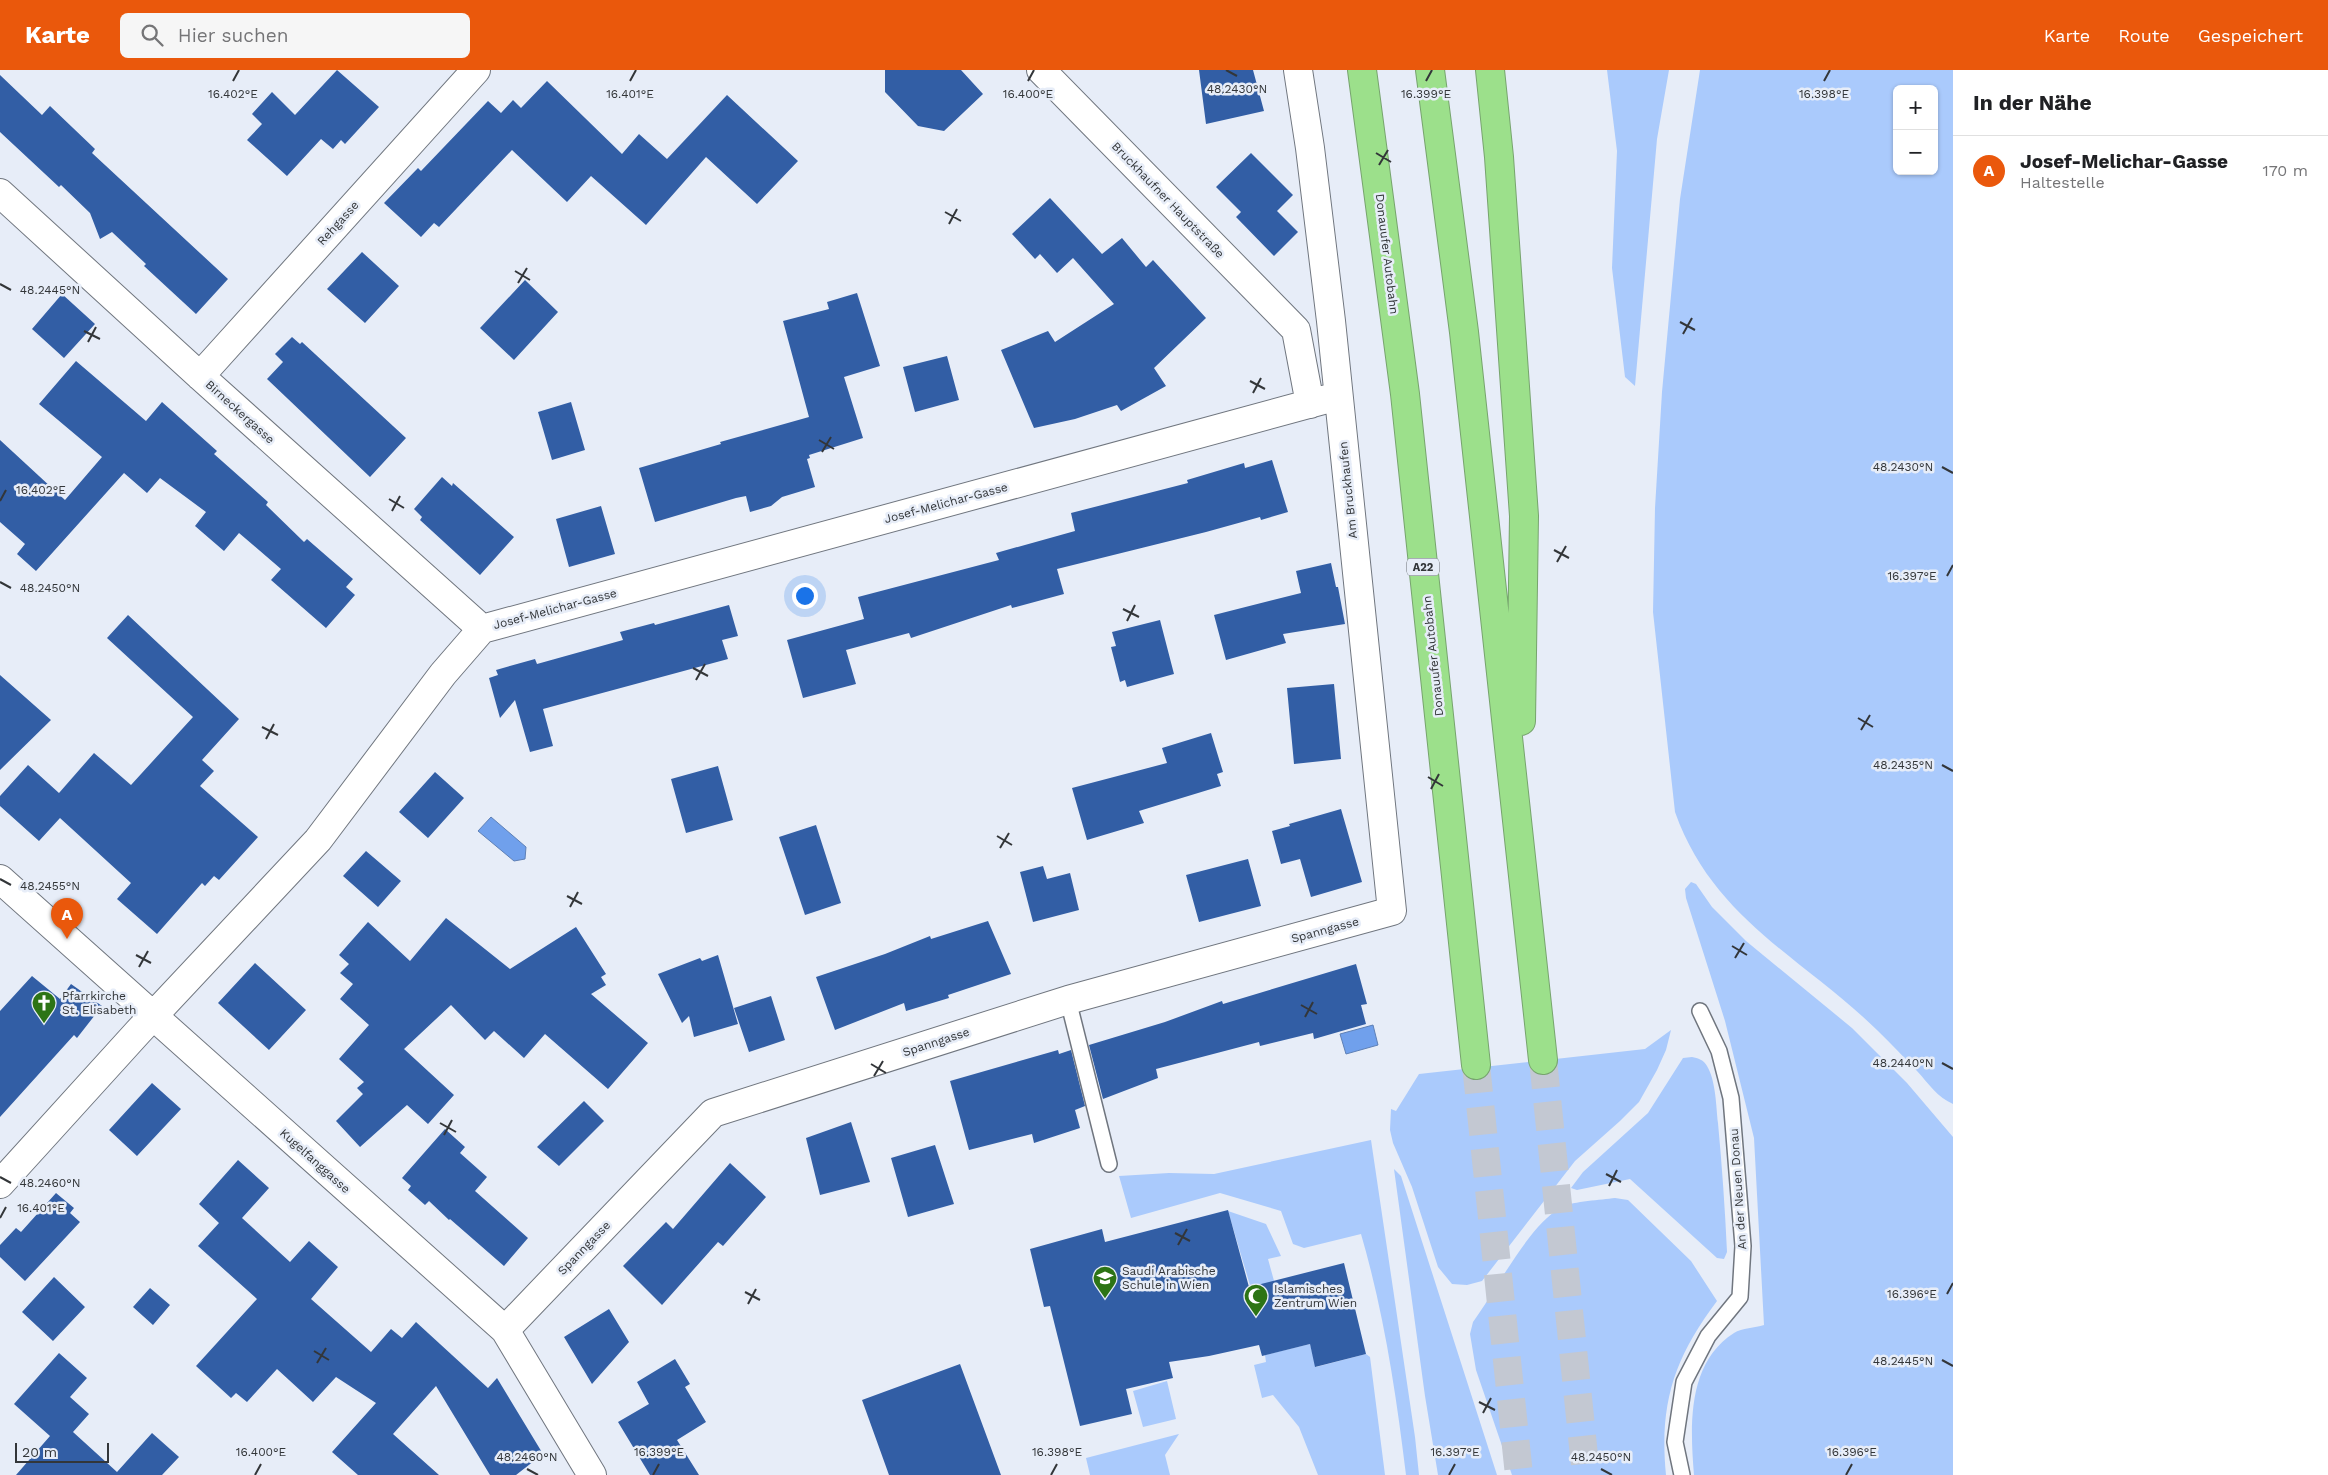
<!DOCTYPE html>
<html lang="de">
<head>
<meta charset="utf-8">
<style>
  :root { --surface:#fff; --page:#f6f6f6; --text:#202124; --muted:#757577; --line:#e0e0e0; --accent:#ea580c }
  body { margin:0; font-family:"Work Sans",sans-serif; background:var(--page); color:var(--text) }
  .controls { position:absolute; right:15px; top:15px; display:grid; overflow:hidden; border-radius:8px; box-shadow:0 1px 4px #0004 }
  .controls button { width:45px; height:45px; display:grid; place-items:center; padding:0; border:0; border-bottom:1px solid var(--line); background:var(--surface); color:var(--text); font:25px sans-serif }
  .scale { position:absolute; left:15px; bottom:12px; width:94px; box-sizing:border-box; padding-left:5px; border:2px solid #333639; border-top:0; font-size:14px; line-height:18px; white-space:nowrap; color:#333639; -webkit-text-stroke:4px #e7edf8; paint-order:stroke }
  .you { position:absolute; left:804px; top:525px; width:18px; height:18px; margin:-12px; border:4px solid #fff; border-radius:50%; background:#1a73e8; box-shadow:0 0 0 8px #1a73e833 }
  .badge { display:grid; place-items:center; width:32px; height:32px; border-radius:50%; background:var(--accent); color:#fff; font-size:16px; font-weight:700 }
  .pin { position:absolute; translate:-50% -41px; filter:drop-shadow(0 1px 2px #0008) }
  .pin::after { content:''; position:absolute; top:26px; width:18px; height:15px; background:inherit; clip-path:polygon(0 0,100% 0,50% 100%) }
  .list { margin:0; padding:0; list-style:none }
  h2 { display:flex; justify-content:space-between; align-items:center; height:65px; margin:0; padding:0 20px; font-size:21px }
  h2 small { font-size:16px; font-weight:400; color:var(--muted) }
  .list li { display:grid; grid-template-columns:32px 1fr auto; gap:15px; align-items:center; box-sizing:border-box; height:70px; padding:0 20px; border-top:1px solid var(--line) }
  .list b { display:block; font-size:19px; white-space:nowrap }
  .list p { margin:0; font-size:16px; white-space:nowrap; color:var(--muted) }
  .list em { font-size:16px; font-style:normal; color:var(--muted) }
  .icon { flex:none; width:28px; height:28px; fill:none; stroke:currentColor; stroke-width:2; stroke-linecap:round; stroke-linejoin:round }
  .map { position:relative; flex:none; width:1953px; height:1405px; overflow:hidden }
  header { display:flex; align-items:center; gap:30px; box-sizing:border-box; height:70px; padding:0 25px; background:var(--accent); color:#fff }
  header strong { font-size:24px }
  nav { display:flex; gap:28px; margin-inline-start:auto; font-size:18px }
  .search { width:350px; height:45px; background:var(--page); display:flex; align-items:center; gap:12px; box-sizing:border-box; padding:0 18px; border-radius:8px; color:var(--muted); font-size:19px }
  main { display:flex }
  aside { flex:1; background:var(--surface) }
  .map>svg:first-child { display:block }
  .green { fill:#aacafc; fill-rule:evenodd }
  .water { fill:#70a0ec; stroke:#5e80b6 }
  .building { fill:#325ea5 }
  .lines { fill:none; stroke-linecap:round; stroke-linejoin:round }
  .motorway-tunnel { stroke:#c3c8d2; stroke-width:28; stroke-dasharray:28 14; stroke-linecap:butt }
  .service-casing { stroke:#70767f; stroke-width:18 }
  .minor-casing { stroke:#70767f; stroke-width:30 }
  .motorway-casing { stroke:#77a46e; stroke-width:30 }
  .service { stroke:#fff; stroke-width:15 }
  .minor { stroke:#fff; stroke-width:28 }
  .motorway { stroke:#9ce08b; stroke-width:28 }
  .ticks { fill:none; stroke:#333639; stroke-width:2 }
  .labels { text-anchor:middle; stroke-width:5; stroke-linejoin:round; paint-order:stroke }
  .shield { fill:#e7edf8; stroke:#696d72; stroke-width:1 }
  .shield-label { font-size:11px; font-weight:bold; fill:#333639 }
  .street-label { font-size:12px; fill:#333639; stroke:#e7edf8 }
  .poi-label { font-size:12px; fill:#333639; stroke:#e7edf8; text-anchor:start }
  .ticks-label { font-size:12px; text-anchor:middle; fill:#333639; stroke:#e7edf8; stroke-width:5; stroke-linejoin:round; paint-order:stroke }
</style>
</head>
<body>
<header>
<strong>Karte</strong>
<div class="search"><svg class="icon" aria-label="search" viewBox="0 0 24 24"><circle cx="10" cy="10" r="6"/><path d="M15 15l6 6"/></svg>Hier suchen</div>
<nav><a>Karte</a><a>Route</a><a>Gespeichert</a></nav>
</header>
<main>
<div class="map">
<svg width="1953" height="1405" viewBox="0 0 1953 1405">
  <rect width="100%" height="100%" fill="#e7edf8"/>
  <path class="green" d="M1607 0H1669L1657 69 1635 316 1625 307 1612 198 1617 81Z
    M1700 0H1953V1034C1937 1027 1929 1014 1917 1001 1904 987 1891 974 1877 960 1802 887 1713 849 1675 742L1653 542 1655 438 1662 322 1680 129ZM1897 19H1934V101H1897Z
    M1691 812 1696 814 1712 837 1746 871 1852 958 1907 1013 1953 1067V1405H1694C1690 1356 1687 1293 1734 1263 1742 1258 1755 1258 1764 1255L1754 1068 1725 951 1686 828 1685 819Z
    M1671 960 1666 980 1657 1000 1639 1032 1620 1051 1575 1091 1482 1211 1467 1215 1452 1214 1438 1197 1412 1117 1393 1073 1390 1060 1391 1039 1396 1041 1419 1004 1645 979Z
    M1692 987C1698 988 1704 990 1707 996 1716 1011 1716 1036 1718 1053 1722 1096 1725 1139 1727 1182L1724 1189 1717 1188 1630 1109 1577 1120 1571 1118 1583 1102 1648 1043 1683 988Z
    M1371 1070 1415 1367 1419 1405H1406C1396 1323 1384 1243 1361 1164L1304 1178 1293 1174 1281 1141 1220 1123 1131 1148 1119 1106 1169 1103 1214 1104Z
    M1394 1099 1401 1106 1497 1405H1438L1425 1326Z
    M1615 1128 1628 1130 1691 1191 1717 1231C1674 1288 1659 1334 1666 1405H1512L1476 1300 1470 1264 1473 1252C1496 1221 1529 1154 1562 1137 1574 1131 1601 1130 1615 1128Z
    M1228 1141 1266 1154 1281 1186 1268 1189 1279 1229 1252 1222Z
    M1310 1274 1316 1297 1366 1284 1370 1287 1385 1405H1318L1299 1357 1273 1325 1262 1328 1254 1295 1266 1292 1265 1285Z
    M1167 1311 1176 1349 1143 1357 1133 1321Z
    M1179 1364 1165 1385 1170 1405H1090L1086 1388Z"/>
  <path class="water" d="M491 747 526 777 525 789 514 791 478 761Z
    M1373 955 1378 975 1346 984 1340 964Z"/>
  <path class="building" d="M337 0 379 37 345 74 341 70 333 79 321 69 287 106 247 70 262 54 252 44 272 22 295 45Z
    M885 0H961L983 24 944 61 918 56 885 22Z
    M1199 0H1253L1264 41 1206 54Z
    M0 5 42 45 50 36 95 79 92 83 228 209 196 244 144 196 146 194 112 162 100 169 90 143 61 115 59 117 0 62Z
    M547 11 622 84 639 64 667 89 727 25 798 91 757 134 706 87 646 155 591 106 567 132 512 80 439 157 434 153 421 167 384 133 418 98 421 101 488 31 501 43 513 30 521 38Z
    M1251 83 1293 125 1277 141 1298 162 1274 186 1236 147 1241 142 1216 117Z
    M1050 128 1102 184 1122 168 1146 197 1153 190 1206 248 1154 298 1166 316 1121 341 1117 335 1075 349 1034 358 1001 280 1048 261 1055 272 1114 234 1073 188 1057 203 1040 184 1035 189 1012 164Z
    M362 182 399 216 365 253 327 219Z
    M525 210 558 242 514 290 480 258Z
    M857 223 880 296 844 307 863 368 809 385 810 388 807 389 815 417 782 427 771 436 750 442 746 426 736 428 655 452 639 398 721 374 720 372 809 347 783 251 829 239 827 232Z
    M62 224 95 254 64 288 32 259Z
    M292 267 300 274 302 272 406 368 370 407 267 309 283 292 275 284Z
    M947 286 959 330 915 342 903 297Z
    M76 291 146 351 162 332 217 381 214 384 268 432 266 435 304 472 307 469 353 509 346 517 355 525 326 558 271 510 281 499 239 463 224 481 195 456 206 442 160 408 147 423 124 403 36 501 17 484 25 474 0 452V370L65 430 102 387 39 334Z
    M571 332 585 380 552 390 538 342Z
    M1272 390 1288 442 1261 450 1260 447 1206 462 1057 499 1064 524 1012 538 1011 535 911 568 909 563 846 580 856 614 803 628 787 570 864 549 858 527 999 490 996 483 1075 461 1071 443 1188 413 1187 410 1244 393 1245 398Z
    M442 407 452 416 453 413 514 467 480 505 420 450 422 447 414 439Z
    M601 436 615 484 569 497 556 449Z
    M1331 493 1336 517H1338L1345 554 1283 564 1286 573 1226 590 1214 545 1301 523 1296 501Z
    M729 535 738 566 722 570 728 589 543 639 553 676 530 682 515 630 500 648 489 608 498 605 496 600 535 589 537 594 623 570 620 562 654 553 655 555 666 552Z
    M128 545 239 649 202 690 214 701 200 716 258 767 219 810 214 806 205 816 202 813 157 864 117 829 131 813 60 748 39 771 0 736V726L28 695 59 723 94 683 131 715 193 647 107 568Z
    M1160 550 1174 604 1127 617 1125 610 1120 612 1111 577 1116 576 1112 562Z
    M0 605 51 650 0 700Z
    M1334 614 1341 689 1294 694 1287 618Z
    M1211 663 1223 702 1217 704 1221 716 1139 741 1144 753 1087 770 1072 718 1167 693 1162 678Z
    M718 696 733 750 686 763 671 709Z
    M435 702 464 728 428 768 399 742Z
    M1341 739 1362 812 1311 827 1300 789 1281 794 1272 761 1290 756 1289 754Z
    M816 755 841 833 805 845 779 767Z
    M366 781 401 811 378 837 343 806Z
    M1248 789 1261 836 1199 852 1186 805Z
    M1043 796 1047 809 1070 803 1079 840 1033 852 1020 802Z
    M446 848 510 899 576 857 606 904 601 907 606 915 591 924 648 973 608 1019 545 964 524 988 494 961 485 970 451 935 404 979 454 1025 428 1054 407 1035 360 1077 336 1051 363 1024 357 1018 364 1012 339 989 369 955 340 929 353 914 340 903 349 894 339 885 368 852 410 891Z
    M988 851 1011 904 948 925 949 928 906 941 904 933 835 960 816 907 885 884 930 866 931 869Z
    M718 885 738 954 694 967 689 946 682 953 658 904 700 888 702 891Z
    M255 893 306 940 269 980 218 933Z
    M1356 894 1367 934 1361 935 1366 954 1314 969 1313 963 1260 976 1259 972 1156 999 1158 1008 1103 1029 1089 975 1165 952 1222 931 1223 934Z
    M32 906 60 929 71 914 102 936 77 968 74 965 0 1047V941Z
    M771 926 785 970 749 982 734 938Z
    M1058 980 1059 984 1071 980 1085 1036 1075 1040 1080 1058 1034 1073 1032 1064 969 1080 950 1011Z
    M152 1013 181 1039 137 1086 109 1060Z
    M584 1031 604 1051 559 1096 537 1077Z
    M851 1052 870 1112 820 1125 806 1068Z
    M445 1059 465 1077 460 1083 487 1107 475 1121 528 1168 504 1196 450 1149 449 1150 429 1131 425 1135 408 1120 411 1116 402 1108Z
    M935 1075 954 1134 908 1147 891 1088Z
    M238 1090 269 1118 242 1148 290 1192 309 1171 338 1197 311 1229 371 1282 391 1259 402 1268 416 1252 488 1318 497 1308 543 1384 516 1405H490L436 1316 393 1364 439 1405H358L332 1382 376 1333 336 1307 313 1332 277 1299 247 1332 236 1323 231 1328 196 1296 257 1229 198 1176 219 1153 199 1134Z
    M730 1093 766 1127 723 1176 718 1172 662 1235 623 1196 666 1152 673 1159Z
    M56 1123 74 1138 70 1143 80 1152 25 1211 0 1187V1175L16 1158 21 1162Z
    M1228 1140 1249 1217 1344 1193 1366 1284 1315 1297 1310 1274 1262 1286 1259 1275 1209 1286 1169 1292 1173 1308 1126 1319 1132 1344 1080 1356 1050 1236 1044 1237 1030 1179 1102 1159 1105 1172Z
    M54 1207 85 1237 53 1271 22 1242Z
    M150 1218 170 1235 153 1255 133 1237Z
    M609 1239 629 1272 592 1314 564 1267Z
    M59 1283 87 1308 70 1327 89 1344 73 1362 117 1402 152 1363 179 1387 162 1405H16L50 1366 14 1334Z
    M675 1289 690 1314 685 1317 706 1352 677 1370 699 1405H650L618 1352 649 1334 637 1312Z
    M960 1294 1001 1405H889L862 1330Z"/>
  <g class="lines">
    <path class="motorway-tunnel" d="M1543 990 1586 1405
      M1476 995 1519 1405"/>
    <defs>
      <path id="service" d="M1068 930 1109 1094
        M1682 1405 1675 1372 1684 1312 1708 1266 1740 1227 1743 1176 1731 1028 1719 981 1700 941"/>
      <path id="minor" d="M1041 0 1296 260 1310 334
        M0 123 200 306 482 559
        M200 306 476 0
        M0 809 505 1260 592 1405
        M0 1114 138 962 318 770 443 604 482 559 1338 326
        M505 1260 713 1043 1068 930 1392 841 1331 251 1310 78 1298 0"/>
      <path id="motorway" d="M1362 0 1405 324 1476 995
        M1430 0 1464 262 1543 990
        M1490 0 1499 87 1524 446 1521 651"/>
    </defs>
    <use href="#service" class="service-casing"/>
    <use href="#minor" class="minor-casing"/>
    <use href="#motorway" class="motorway-casing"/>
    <use href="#service" class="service"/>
    <use href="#minor" class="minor"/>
    <use href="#motorway" class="motorway"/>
  </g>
  <path class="ticks" d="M1226 0 1237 6M233 11 239 0M630 11 636 0M1028 11 1034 0M1426 11 1432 0M1824 11 1830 0M1376 83 1391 92M1379 95 1388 80M945 142 961 151M949 154 957 139M515 201 530 210M518 213 527 198M0 214 11 220M1680 252 1695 260M84 261 100 269M1683 264 1692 248M88 272 96 257M1250 311 1265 319M1253 323 1261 308M819 370 834 379M822 382 831 367M1942 397 1953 403M389 429 404 438M0 431 6 420M392 441 400 426M1554 480 1569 488M1557 492 1566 476M1947 506 1953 495M0 512 11 518M1123 539 1139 547M1127 551 1135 535M693 598 708 606M696 610 705 594M1858 648 1873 657M262 657 278 665M1861 660 1870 645M266 669 274 654M1942 695 1953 701M1428 707 1443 716M1431 719 1439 704M997 766 1012 775M1000 778 1009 763M0 809 11 815M567 826 582 834M570 837 578 822M1732 876 1747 885M136 885 151 893M1735 888 1744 873M139 897 148 881M1301 935 1317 944M1305 947 1313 932M1942 993 1953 999M871 994 886 1003M874 1006 883 991M440 1053 456 1062M444 1065 452 1050M1606 1104 1621 1112M0 1107 11 1113M1609 1116 1617 1100M0 1148 6 1137M1175 1163 1190 1171M1178 1175 1187 1159M745 1222 760 1230M1947 1224 1953 1213M748 1234 756 1219M314 1281 329 1290M1942 1290 1953 1296M317 1293 326 1278M1479 1332 1495 1340M1483 1343 1491 1328M527 1399 538 1405M1601 1399 1612 1405M255 1405 261 1394M653 1405 659 1394M1051 1405 1057 1394M1449 1405 1455 1394M1846 1405 1852 1394"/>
  <defs>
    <symbol id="church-pin" viewBox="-11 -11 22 30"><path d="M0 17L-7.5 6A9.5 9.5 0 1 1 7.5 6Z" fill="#2d7415" stroke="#e7edf8"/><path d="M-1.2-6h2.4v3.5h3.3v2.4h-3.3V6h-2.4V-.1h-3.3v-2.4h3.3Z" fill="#fff"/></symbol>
    <symbol id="school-pin" viewBox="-11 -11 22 30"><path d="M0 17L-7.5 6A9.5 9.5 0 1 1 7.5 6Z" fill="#2d7415" stroke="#e7edf8"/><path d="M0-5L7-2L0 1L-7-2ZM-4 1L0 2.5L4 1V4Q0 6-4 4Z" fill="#fff"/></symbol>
    <symbol id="mosque-pin" viewBox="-11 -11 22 30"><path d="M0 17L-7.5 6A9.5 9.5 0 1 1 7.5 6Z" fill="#2d7415" stroke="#e7edf8"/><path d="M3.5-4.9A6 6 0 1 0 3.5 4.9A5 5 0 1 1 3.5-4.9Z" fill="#fff"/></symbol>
  </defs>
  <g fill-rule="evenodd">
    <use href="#church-pin" x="30" y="919" width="28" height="38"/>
    <use href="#school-pin" x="1091" y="1194" width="28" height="38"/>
    <use href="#mosque-pin" x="1242" y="1212" width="28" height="38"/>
  </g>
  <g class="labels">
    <rect class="shield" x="1407" y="488.5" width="32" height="17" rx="4"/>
    <g class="shield-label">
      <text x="1423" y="501">A22</text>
    </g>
    <g class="street-label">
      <text transform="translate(1168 130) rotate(46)" y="4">Bruckhaufner Hauptstraße</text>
      <text transform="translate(338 153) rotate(-48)" y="4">Rehgasse</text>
      <text transform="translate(1387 184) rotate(83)" y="4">Donauufer Autobahn</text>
      <text transform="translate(240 342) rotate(42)" y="4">Birneckergasse</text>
      <text transform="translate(1348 420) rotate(-96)" y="4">Am Bruckhaufen</text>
      <text transform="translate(946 433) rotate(-15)" y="4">Josef-Melichar-Gasse</text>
      <text transform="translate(555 539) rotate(-15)" y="4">Josef-Melichar-Gasse</text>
      <text transform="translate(1433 586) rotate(-96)" y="4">Donauufer Autobahn</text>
      <text transform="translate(1325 860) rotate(-15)" y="4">Spanngasse</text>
      <text transform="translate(936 972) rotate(-18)" y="4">Spanngasse</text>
      <text transform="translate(315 1091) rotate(42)" y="4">Kugelfanggasse</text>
      <text transform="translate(1738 1119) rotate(-94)" y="4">An der Neuen Donau</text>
      <text transform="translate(584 1178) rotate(-46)" y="4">Spanngasse</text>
    </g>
    <g class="poi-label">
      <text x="62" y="930">Pfarrkirche<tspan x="62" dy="14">St. Elisabeth</tspan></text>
      <text x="1122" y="1205">Saudi Arabische<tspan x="1122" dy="14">Schule in Wien</tspan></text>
      <text x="1274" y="1223">Islamisches<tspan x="1274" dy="14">Zentrum Wien</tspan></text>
    </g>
  </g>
  <g class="ticks-label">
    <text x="1237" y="23">48.2430°N</text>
    <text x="233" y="28">16.402°E</text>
    <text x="630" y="28">16.401°E</text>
    <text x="1028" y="28">16.400°E</text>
    <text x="1426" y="28">16.399°E</text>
    <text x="1824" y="28">16.398°E</text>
    <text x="50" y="224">48.2445°N</text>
    <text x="1903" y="401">48.2430°N</text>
    <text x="41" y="424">16.402°E</text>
    <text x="1912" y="510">16.397°E</text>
    <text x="50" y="522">48.2450°N</text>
    <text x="1903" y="699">48.2435°N</text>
    <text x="50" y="820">48.2455°N</text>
    <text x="1903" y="997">48.2440°N</text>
    <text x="50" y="1117">48.2460°N</text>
    <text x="41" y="1142">16.401°E</text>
    <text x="1912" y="1228">16.396°E</text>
    <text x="1903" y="1295">48.2445°N</text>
    <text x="261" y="1386">16.400°E</text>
    <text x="659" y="1386">16.399°E</text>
    <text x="1057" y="1386">16.398°E</text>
    <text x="1455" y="1386">16.397°E</text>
    <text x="1852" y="1386">16.396°E</text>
    <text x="527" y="1391">48.2460°N</text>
    <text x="1601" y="1391">48.2450°N</text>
  </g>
</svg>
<div class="controls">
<button>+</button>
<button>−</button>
</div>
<div class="scale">20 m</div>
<div class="you"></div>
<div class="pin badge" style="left:67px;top:869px">A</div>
</div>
<aside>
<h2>In der Nähe<small></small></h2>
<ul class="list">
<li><span class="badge">A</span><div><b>Josef-Melichar-Gasse</b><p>Haltestelle</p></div><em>170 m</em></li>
</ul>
</aside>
</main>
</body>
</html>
